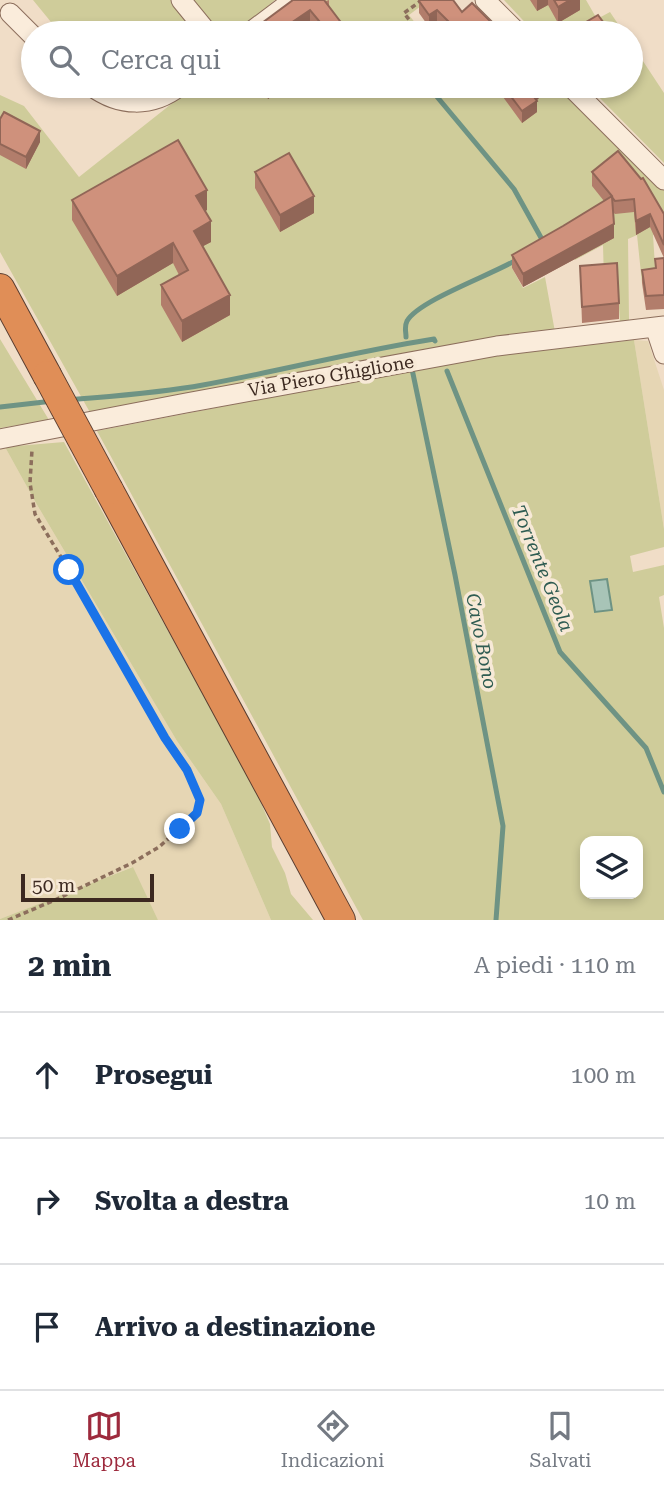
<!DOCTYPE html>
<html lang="it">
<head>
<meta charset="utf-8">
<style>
  :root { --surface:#fff; --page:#f6f6f7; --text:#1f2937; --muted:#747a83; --line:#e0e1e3; --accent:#9d2a3d }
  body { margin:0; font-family:"Roboto Serif",serif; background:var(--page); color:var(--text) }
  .controls { position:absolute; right:21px; bottom:21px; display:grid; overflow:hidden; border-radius:14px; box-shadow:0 4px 10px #0003 }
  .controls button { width:63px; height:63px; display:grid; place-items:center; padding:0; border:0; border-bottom:2px solid var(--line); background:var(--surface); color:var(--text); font:35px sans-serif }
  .scale { position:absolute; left:21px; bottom:18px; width:133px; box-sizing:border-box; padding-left:7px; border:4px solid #3c2920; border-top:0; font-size:19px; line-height:24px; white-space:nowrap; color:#3c2920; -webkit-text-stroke:5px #f7e9d7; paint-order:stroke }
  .stop { position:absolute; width:21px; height:21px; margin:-16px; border:5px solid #1a73e8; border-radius:50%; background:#fff }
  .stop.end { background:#1a73e8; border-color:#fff; box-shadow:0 2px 7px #0008 }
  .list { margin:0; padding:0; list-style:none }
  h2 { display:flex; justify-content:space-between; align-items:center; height:91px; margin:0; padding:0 28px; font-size:30px }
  h2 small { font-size:23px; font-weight:400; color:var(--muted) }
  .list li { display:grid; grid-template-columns:46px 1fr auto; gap:21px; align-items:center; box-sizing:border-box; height:126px; padding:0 28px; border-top:2px solid var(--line) }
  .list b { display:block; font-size:26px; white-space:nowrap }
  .list em { font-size:23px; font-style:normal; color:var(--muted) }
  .icon { flex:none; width:38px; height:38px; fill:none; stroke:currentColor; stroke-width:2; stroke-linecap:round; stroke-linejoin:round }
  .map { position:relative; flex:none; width:664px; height:920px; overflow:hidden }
  .search { position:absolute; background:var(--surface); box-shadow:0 4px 10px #0003; left:21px; right:21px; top:21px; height:77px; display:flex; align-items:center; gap:18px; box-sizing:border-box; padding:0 24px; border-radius:38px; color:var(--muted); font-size:26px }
  .sheet { height:469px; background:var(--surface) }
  nav { display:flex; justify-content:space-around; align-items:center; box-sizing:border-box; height:98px; border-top:2px solid var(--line); background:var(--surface); font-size:19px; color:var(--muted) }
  nav a { display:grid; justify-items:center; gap:4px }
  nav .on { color:var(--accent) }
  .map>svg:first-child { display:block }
  .farmland { fill:#e6d6b4 }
  .green { fill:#cfcc9a; fill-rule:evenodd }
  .water { fill:#a8c4b7; stroke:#6e9384; stroke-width:2 }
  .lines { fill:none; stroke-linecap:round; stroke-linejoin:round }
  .stream { stroke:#6e9384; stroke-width:5 }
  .minor-casing { stroke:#8c6e5c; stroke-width:21 }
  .highway-casing { stroke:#5a3d30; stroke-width:30 }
  .path { stroke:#8c6e5c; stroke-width:3.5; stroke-dasharray:5 3.5; stroke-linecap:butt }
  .minor { stroke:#faecdb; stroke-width:19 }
  .highway { stroke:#e08e57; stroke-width:28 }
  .highway-bridge-casing { stroke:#5a3d30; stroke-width:30; stroke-linecap:butt }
  .highway-bridge { stroke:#e08e57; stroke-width:28 }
  .wall { fill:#b27d6b }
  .shaded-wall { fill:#916657 }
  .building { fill:#cf917c; stroke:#916657; stroke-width:2 }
  .route { stroke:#1a73e8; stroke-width:9 }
  .labels { text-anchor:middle; stroke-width:7; stroke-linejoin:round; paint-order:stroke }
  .street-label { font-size:18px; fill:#3c2920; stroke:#f7e9d7 }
  .water-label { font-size:19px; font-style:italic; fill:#2f5c52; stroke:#f7e9d7 }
</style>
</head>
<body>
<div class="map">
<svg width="664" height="920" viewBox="0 0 664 920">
  <rect width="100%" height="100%" fill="#f0ddc7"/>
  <path class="farmland" d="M634 340 648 341 664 390V529Z
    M5 447 36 503 177 741 221 804 271 920H158L132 867 0 919V448Z"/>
  <path class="green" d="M33 0H275L236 33H60Z
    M309 0H429L409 15 423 33H261Z
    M504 0H586L597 19 610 12 624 33H588L587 31C574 28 570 29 559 33 552 35 542 33 535 33Z
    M631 43 664 93V163L588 86H631Z
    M194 86H464L470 93 483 86H557L664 187V230L653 235 656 282 642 283 637 235 628 239 629 320 620 322 617 280 604 281 603 245 575 260 563 240 512 268 523 288 545 277 555 332 92 416 0 252V95L24 106 79 177Z
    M0 339 49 420 0 428Z
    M634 340 664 529V547L630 556 633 572 664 565V595L659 597 664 628V920H363L97 431 287 394 495 356ZM585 841H638V894H585Z
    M64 442 255 789 270 824 272 847 285 873 291 894 313 920H271L221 804 177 741 36 503 5 447Z
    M133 867 158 920H0V919Z"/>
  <path class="water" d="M607 579 612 610 595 612 590 581Z"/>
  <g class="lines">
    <path class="stream" d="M428 86 514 189 544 243
      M406 337C406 331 404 327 407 321 419 300 494 274 518 259
      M412 369 455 575 503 826 496 920
      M447 371 560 652 646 748 664 792
      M69 400C114 396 159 393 203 385 280 371 357 351 434 339L435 341
      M0 407 53 401"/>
    <defs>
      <path id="minor" d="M181 0 208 33
        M485 0 518 33
        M10 13 33 36
        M249 33 293 0
        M91 86C119 107 152 108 180 86
        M570 86 664 180
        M655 327 664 354
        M0 439 186 403 497 346 664 326"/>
      <path id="highway" d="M0 288 47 375
        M109 490 341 920"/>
    </defs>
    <use href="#minor" class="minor-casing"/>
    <use href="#highway" class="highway-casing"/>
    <path class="path" d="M419 33 404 13 422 0
      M8 920 55 900 132 863 159 847 197 813 200 800 187 770 165 738 90 605 35 514 30 483 32 450"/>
    <use href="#minor" class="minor"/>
    <use href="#highway" class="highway"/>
    <defs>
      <path id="highway-bridge" d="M47 375 109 490"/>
    </defs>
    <use href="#highway-bridge" class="highway-bridge-casing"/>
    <use href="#highway-bridge" class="highway-bridge"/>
  </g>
  <path class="wall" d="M329 0V7L349 33H317L310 25 297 33H262V23Z
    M530 0H580V10L558 23 548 5 537 11Z
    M419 1 462 12 493 33H449L437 21 429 27 419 13Z
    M586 22 609 33H590L586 28Z
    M258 86H284V87L268 99Z
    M503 86 539 98 536 101 537 112 522 123 503 97Z
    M0 119 40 142 26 169 0 155Z
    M255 172 314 213 280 232 255 188Z
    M592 172 664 214V309L646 310 642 283V270L655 268V259L664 258 650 227 636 235 634 212 615 214 613 212 614 238 523 287 512 268V255L563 226 604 201 592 186Z
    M72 200 207 210 205 211 211 242 203 246 230 315 182 342 161 305V285L179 275 173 263 117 296 72 220Z
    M580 266 619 303V319L582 323Z"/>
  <path class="shaded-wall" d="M537 0H548V5L537 11Z
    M570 0H580V10L558 23V7Z
    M310 10V25L297 33H288V25Z
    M437 10V21L429 27V15Z
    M493 24V33H486V30Z
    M279 86H284V87L268 99V94Z
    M539 87V98L531 105V93Z
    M537 101V112L522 123V111Z
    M40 131V142L26 169V157Z
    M207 190V210L196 216V196Z
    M314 196V213L280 232V215Z
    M650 214V227L636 235V221Z
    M211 221V242L194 251V231Z
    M614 224V238L523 287V274Z
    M173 243V263L117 296V276Z
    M230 295V315L182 342V321Z"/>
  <path class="building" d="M293 0H324L349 33H329L310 10 288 25 293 33H269L262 23Z
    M420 0H453L462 12 472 3 493 24 486 30 488 33H460L437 10 429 15 419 1Z
    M554 0H570L558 7Z
    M598 15 609 30 604 33H594L586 22Z
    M262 86H279L268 94Z
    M503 86H538L539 87 531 93 537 101 522 111Z
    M4 112 40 131 26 157 0 144V119Z
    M178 140 207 190 196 196 211 221 194 231 230 295 182 321 161 285 188 270 173 243 117 276 72 200Z
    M618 151 641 179 643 178 664 214V245L650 214 636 221 634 199 615 201 612 197 614 224 523 274 512 255 563 226 612 196 592 172Z
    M289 153 314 196 280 215 255 172Z
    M664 258V295L646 296 642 270 656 268 655 259Z
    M617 263 619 303 582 307 580 266Z"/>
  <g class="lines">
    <path class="route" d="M69 570 165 738 187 770 200 800 197 813 180 829"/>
  </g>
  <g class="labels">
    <g class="street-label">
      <text transform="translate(331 376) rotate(-10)" y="6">Via Piero Ghiglione</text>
    </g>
    <g class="water-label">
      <text transform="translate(543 568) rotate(68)" y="7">Torrente Geola</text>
      <text transform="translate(482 641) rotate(79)" y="7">Cavo Bono</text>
    </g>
  </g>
</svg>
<div class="controls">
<button><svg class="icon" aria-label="layers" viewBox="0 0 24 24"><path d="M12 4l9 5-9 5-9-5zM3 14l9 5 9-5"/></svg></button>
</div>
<div class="scale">50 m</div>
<div class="stop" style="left:69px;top:570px"></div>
<div class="stop end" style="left:180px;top:829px"></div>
<div class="search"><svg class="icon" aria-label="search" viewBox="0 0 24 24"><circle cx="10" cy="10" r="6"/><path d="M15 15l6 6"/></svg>Cerca qui</div>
</div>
<section class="sheet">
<h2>2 min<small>A piedi · 110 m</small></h2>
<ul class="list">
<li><svg class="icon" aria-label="ahead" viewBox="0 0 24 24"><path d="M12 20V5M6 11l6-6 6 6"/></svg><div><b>Prosegui</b></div><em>100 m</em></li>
<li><svg class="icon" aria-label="right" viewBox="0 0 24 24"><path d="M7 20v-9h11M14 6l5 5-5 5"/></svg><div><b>Svolta a destra</b></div><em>10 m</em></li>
<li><svg class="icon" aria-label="arrive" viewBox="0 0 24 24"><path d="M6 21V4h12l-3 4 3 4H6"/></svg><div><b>Arrivo a destinazione</b></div></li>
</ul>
</section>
<nav>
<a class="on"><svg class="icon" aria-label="map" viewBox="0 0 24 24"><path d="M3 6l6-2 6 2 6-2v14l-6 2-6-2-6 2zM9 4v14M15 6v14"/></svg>Mappa</a>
<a><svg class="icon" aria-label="directions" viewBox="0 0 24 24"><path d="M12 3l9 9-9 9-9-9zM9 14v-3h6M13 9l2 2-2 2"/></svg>Indicazioni</a>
<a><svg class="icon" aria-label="saved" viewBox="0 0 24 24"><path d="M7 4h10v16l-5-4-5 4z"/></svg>Salvati</a>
</nav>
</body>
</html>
